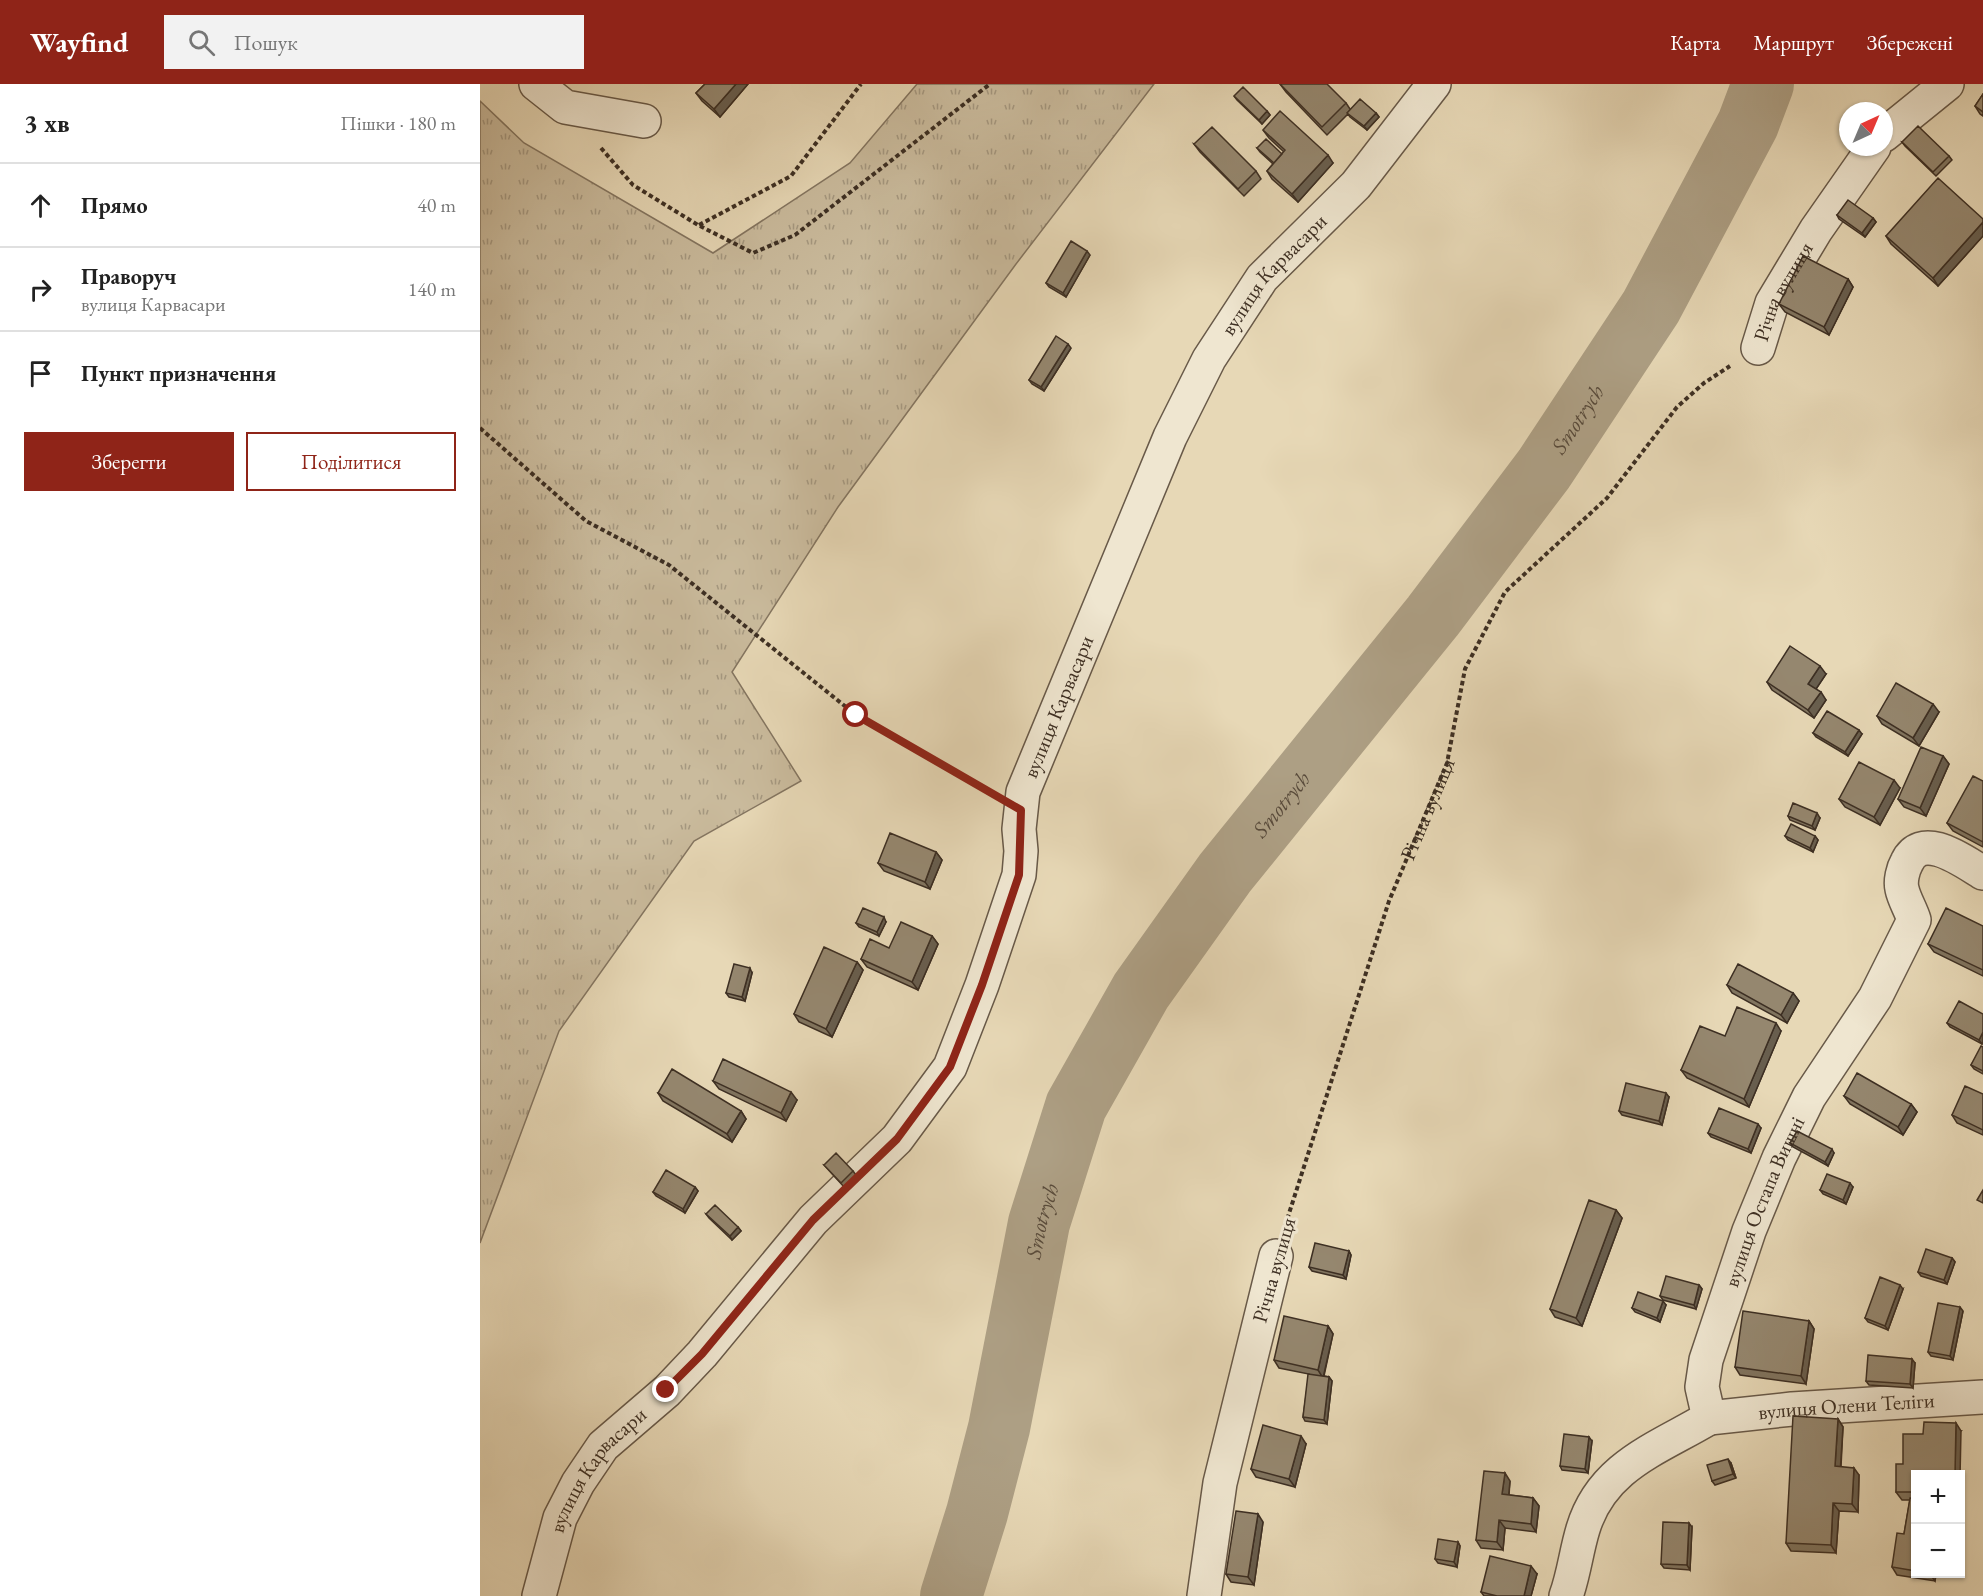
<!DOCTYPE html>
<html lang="uk">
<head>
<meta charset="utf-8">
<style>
  :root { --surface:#fff; --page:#f2f2f2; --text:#222; --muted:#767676; --line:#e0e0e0; --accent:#8f2418 }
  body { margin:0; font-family:"EB Garamond",serif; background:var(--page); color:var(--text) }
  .controls { position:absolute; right:18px; bottom:18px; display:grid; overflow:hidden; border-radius:0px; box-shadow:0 2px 4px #0004 }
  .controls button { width:54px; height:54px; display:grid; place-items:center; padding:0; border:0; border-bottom:2px solid var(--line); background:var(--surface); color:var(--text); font:30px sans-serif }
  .compass { position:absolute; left:1359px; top:18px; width:54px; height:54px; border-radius:50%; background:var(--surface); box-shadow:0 2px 4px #0004; rotate:44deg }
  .stop { position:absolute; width:18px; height:18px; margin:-14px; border:4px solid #8f2418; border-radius:50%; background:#fff }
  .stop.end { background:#8f2418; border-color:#fff; box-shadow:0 2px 6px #0008 }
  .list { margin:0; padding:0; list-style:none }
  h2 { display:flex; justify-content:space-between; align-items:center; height:78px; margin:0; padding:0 24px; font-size:26px }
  h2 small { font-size:20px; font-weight:400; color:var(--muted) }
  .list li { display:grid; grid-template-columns:39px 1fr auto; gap:18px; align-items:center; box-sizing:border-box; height:84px; padding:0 24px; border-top:2px solid var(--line) }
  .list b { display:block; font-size:22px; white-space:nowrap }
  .list p { margin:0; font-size:20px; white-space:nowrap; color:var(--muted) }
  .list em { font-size:20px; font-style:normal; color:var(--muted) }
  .actions { display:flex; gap:12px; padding:18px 24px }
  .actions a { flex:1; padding:14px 0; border:2px solid var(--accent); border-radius:0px; text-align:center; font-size:21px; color:var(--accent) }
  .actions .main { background:var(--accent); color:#fff }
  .icon { flex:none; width:33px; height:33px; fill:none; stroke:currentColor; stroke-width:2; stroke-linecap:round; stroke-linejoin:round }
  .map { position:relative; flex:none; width:1503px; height:1512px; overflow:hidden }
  header { display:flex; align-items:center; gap:36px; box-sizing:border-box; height:84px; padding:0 30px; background:var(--accent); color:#fff }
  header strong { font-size:28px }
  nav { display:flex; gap:33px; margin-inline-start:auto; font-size:21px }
  .search { width:420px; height:54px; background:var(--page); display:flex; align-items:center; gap:15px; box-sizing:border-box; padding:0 21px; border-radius:0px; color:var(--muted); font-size:22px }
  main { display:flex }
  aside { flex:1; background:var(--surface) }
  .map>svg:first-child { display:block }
  .grass { fill:url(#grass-tufts); stroke:#847560; stroke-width:1.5 }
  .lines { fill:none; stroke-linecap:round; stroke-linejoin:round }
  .river { stroke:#ad9f84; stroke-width:62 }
  .minor-casing { stroke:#685948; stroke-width:36 }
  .path { stroke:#3d2f23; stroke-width:4; stroke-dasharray:4.5 3; stroke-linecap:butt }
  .minor { stroke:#efe6d0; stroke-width:33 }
  .wall { fill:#80745f; stroke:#3d2f23; stroke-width:1.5 }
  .shaded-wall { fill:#685e4e; stroke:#3d2f23; stroke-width:1.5 }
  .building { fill:#95876f; stroke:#3d2f23; stroke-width:1.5 }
  .route { stroke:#8f2418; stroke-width:8 }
  .labels { text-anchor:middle; stroke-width:6; stroke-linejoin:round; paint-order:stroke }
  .street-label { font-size:21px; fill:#3d2f23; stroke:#efe6d0 }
  .water-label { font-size:22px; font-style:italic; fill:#594b3b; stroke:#efe6d0 }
</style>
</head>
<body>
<header>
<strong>Wayfind</strong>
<div class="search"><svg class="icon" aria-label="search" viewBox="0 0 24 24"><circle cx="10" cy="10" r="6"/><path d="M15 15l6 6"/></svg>Пошук</div>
<nav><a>Карта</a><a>Маршрут</a><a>Збережені</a></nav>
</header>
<main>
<aside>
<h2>3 хв<small>Пішки · 180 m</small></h2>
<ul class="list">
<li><svg class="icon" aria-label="ahead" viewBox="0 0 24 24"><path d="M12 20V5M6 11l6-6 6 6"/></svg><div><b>Прямо</b></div><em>40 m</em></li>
<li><svg class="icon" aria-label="right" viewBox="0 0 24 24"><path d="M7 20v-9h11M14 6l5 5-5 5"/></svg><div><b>Праворуч</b><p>вулиця Карвасари</p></div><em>140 m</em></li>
<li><svg class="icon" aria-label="arrive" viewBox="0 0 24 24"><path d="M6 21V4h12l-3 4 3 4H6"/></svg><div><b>Пункт призначення</b></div></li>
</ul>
<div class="actions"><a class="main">Зберегти</a><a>Поділитися</a></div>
</aside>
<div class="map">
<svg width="1503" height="1512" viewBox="0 0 1503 1512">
  <defs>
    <pattern id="grass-tufts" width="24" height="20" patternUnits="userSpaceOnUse" patternTransform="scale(1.5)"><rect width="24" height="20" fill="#cabb9d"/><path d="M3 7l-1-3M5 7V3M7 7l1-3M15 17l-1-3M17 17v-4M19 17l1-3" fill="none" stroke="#a59880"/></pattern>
  </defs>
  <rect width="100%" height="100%" fill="#e7d8b6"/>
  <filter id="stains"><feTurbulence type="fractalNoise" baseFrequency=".00333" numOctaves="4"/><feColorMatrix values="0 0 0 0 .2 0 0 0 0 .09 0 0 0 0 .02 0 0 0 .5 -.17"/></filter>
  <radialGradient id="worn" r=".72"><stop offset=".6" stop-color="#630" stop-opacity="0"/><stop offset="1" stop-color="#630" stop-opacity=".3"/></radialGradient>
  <path class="grass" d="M437 0H674L536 180 358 423 252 588 321 697 214 757 79 947 0 1159V17L44 59 233 169 370 79Z"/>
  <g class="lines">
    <path class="river" id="s1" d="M471 1512 497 1429 519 1344 559 1139 596 1022 661 907 745 789 953 532 1064 385 1171 223 1268 40 1283 0"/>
    <defs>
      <g id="minor">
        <path d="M56 0 85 23 164 37"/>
        <path d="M1404 51 1467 0"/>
        <path id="s3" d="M1278 264 1292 219 1336 146 1394 63"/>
        <path id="s4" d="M1229 1334 1312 1325 1503 1313"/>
        <path id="s5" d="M59 1512 80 1434 98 1399 123 1362 187 1307 222 1270 333 1136 417 1055 470 983 502 901 539 791 541 767 539 745 543 708 690 353 729 275 782 194 876 101 954 0"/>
        <path d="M724 1512 740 1399 796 1172"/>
        <path id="s6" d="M1086 1512C1094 1490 1096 1468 1103 1445 1122 1382 1177 1365 1229 1334L1222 1303 1226 1276 1269 1147 1299 1074 1329 1013 1395 914 1434 836C1431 826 1424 815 1422 805 1420 797 1423 785 1427 778 1442 746 1483 777 1503 789"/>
      </g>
    </defs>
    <use href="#minor" class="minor-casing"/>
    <g class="path">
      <path d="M121 64 153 101 218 141 273 169 315 151 510 0"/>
      <path d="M219 141 311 92 381 0"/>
      <path d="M0 344 106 437 189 481 376 631 510 708"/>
      <path id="s2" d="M805 1142 909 817 967 679 985 585 1025 508 1127 414 1197 323 1224 299 1250 282"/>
    </g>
    <use href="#minor" class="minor"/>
  </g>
  <path class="wall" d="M225 0H268L240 33 222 17 216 9Z
    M800 0 866 19 870 25 896 29 899 33 887 46 870 33 868 30 847 51 806 8Z
    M1503 10V32L1500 30 1495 22Z
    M754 12 787 27 790 31 782 40 757 16Z
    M783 46 853 79 818 118 792 95 787 87 793 80 780 68 777 64 802 70 804 68 789 54Z
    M1422 58 1469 72 1472 76 1456 92 1425 62Z
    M714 60 776 87 781 95 764 112 720 68Z
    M1357 131 1393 134 1396 138 1385 153 1359 135Z
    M1503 135V152L1458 202 1411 160 1406 152Z
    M610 171 586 213 569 203 566 199Z
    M1368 195 1373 203 1349 251 1305 228 1299 220Z
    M591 264 564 307 552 300 549 296Z
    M1346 590 1336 605 1346 616 1334 634 1292 606 1287 598Z
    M1459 628 1439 662 1402 640 1397 632Z
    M1333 649 1382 650 1368 672 1336 653Z
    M1463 672 1469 680 1446 732 1424 723 1418 715Z
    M1503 697V763L1473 747 1467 739Z
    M1420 704 1400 741 1365 723 1359 715Z
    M1308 732 1340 734 1335 746 1310 736Z
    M1305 752H1335L1338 756 1333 768 1308 756Z
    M456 768 462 776 450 805 404 787 398 779Z
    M406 838 399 852 379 843 376 839Z
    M1503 842V892L1454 868 1448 860Z
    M452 852 458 860 438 906 387 883 381 875 409 864Z
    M377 878 383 886 352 953 319 938 314 930Z
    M272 889 265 917 249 913 246 909Z
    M1247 901 1313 909 1319 917 1307 939 1252 909Z
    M1503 930V958L1502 960 1470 943 1467 939Z
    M1301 947 1269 1023 1207 994 1201 986 1245 952Z
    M1503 963V990L1494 985 1491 981Z
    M233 997 317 1016 306 1037 239 1005Z
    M178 1009 261 1027 266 1035 252 1058 183 1017Z
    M1503 1010V1051L1477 1039 1472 1031Z
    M1364 1012 1431 1020 1437 1028 1423 1051 1370 1020Z
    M1189 1013 1182 1041 1142 1031 1139 1027Z
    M1281 1044 1271 1069 1231 1053 1228 1049Z
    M1310 1059 1354 1069 1348 1082 1313 1063Z
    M344 1081 373 1087 376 1091 364 1103Z
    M215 1103 218 1107 205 1129 176 1112 173 1108Z
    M1373 1103 1366 1120 1343 1110 1340 1106Z
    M1136 1126 1142 1134 1102 1242 1075 1233 1070 1225Z
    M226 1130 258 1143 261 1147 252 1156 229 1134Z
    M869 1167 871 1171 866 1195 832 1187 829 1183Z
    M1472 1174 1475 1178 1467 1200 1441 1192 1438 1188Z
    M1219 1201 1222 1205 1216 1225 1183 1216 1180 1212Z
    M1423 1205 1408 1246 1388 1238 1385 1234Z
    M1186 1221 1180 1238 1155 1228 1152 1224Z
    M1483 1227 1473 1276 1451 1272 1448 1268Z
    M1329 1237 1334 1245 1326 1300 1260 1291 1255 1283Z
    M848 1242 853 1250 844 1292 849 1293 852 1297 847 1340 825 1337 823 1333 829 1290 799 1284 794 1276Z
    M1435 1279 1433 1304 1389 1301 1386 1297Z
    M1358 1335 1363 1343 1361 1383 1379 1391 1378 1428 1359 1427 1356 1469 1311 1467 1306 1459Z
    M1481 1347 1436 1390V1490H1456L1455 1497 1417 1491 1412 1483 1424 1450 1430 1416H1422L1416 1408 1423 1380 1443 1350Z
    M1112 1357 1108 1389 1082 1386 1080 1382Z
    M826 1360 815 1403 776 1393 771 1385Z
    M1251 1379 1256 1394 1235 1401 1232 1397Z
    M1030 1397 1029 1411 1053 1414 1059 1422 1056 1448 1025 1444 1023 1466 1001 1464 996 1456Z
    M783 1438 774 1501 751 1498 746 1490Z
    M1212 1443 1210 1486 1184 1484 1181 1480Z
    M978 1458 980 1462 977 1483 958 1479 955 1475Z
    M1057 1490 1051 1512H1004L1001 1508Z"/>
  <path class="shaded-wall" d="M256 0H268L240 33 234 25Z
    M787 27 790 31 782 40 779 36Z
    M896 29 899 33 887 46 884 42Z
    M848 71 853 79 818 118 812 110Z
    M1393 134 1396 138 1385 153 1382 149Z
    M1503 138V152L1458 202 1453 194Z
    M607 167 610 171 586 213 583 209Z
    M1368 195 1373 203 1349 251 1344 243Z
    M588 260 591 264 564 307 561 303Z
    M1340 582 1346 590 1334 608 1328 600Z
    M1341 608 1346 616 1334 634 1328 626Z
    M1453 620 1459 628 1439 662 1433 654Z
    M1379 646 1382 650 1368 672 1365 668Z
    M1463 672 1469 680 1446 732 1440 724Z
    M1414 696 1420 704 1400 741 1394 733Z
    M1337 729 1340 734 1335 746 1332 742Z
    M1335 752 1338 756 1333 768 1330 764Z
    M456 768 462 776 450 805 445 798Z
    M404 833 406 838 399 852 397 848Z
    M452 852 458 860 438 906 432 898Z
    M377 878 383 886 352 953 346 945Z
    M270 884 272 889 265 917 262 913Z
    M1313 909 1319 917 1307 939 1301 931Z
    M1296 939 1301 947 1269 1023 1264 1015Z
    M1503 948V958L1502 960 1499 956Z
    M311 1008 317 1016 306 1037 301 1029Z
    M1186 1009 1189 1013 1182 1041 1179 1037Z
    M1431 1020 1437 1028 1423 1051 1418 1043Z
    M261 1027 266 1035 252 1058 247 1050Z
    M1278 1040 1281 1044 1271 1069 1268 1065Z
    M1352 1065 1354 1069 1348 1082 1345 1078Z
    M1370 1099 1373 1103 1366 1120 1363 1116Z
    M215 1103 218 1107 205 1129 203 1125Z
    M1136 1126 1142 1134 1102 1242 1096 1234Z
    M258 1143 261 1147 252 1156 250 1152Z
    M869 1167 871 1171 866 1195 863 1191Z
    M1472 1174 1475 1178 1467 1200 1464 1196Z
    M1219 1201 1222 1205 1216 1225 1214 1221Z
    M1420 1201 1423 1205 1408 1246 1405 1242Z
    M1183 1217 1186 1221 1180 1238 1177 1234Z
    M1480 1223 1483 1227 1473 1276 1470 1272Z
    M1329 1237 1334 1245 1326 1300 1321 1292Z
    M848 1242 853 1250 843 1294 838 1286Z
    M1432 1275 1435 1279 1433 1304 1430 1300Z
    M849 1293 852 1297 847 1340 844 1336Z
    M1358 1335 1363 1343 1360 1390 1355 1382Z
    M1476 1339 1481 1347 1480 1394V1390H1475Z
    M821 1352 826 1360 815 1403 809 1395Z
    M1109 1353 1112 1357 1108 1389 1105 1385Z
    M1248 1375 1251 1379 1256 1394 1253 1390Z
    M1374 1384 1379 1391 1378 1428 1372 1420Z
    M1025 1389 1030 1397 1028 1418 1022 1410Z
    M1053 1414 1059 1422 1056 1448 1051 1440Z
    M1353 1419 1359 1427 1356 1469 1351 1461Z
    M778 1430 783 1438 774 1501 768 1493Z
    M1019 1436 1025 1444 1023 1466 1017 1458Z
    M1209 1439 1212 1443 1210 1486 1207 1481Z
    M978 1458 980 1462 977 1483 974 1478Z
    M1051 1482 1057 1490 1051 1512H1044Z
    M1450 1490H1456L1455 1497Z"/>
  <path class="building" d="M225 0H256L234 25 216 9Z
    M800 0H847L866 19 842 43Z
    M763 3 787 27 779 36 754 12Z
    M1503 10V28L1495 22Z
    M880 15 896 29 884 42 867 29Z
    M800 27 848 71 812 110 787 87 805 66 783 46Z
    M1438 42 1469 72 1453 88 1422 58Z
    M732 43 776 87 758 105 714 60Z
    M786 55 802 70 794 79 777 64Z
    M1458 94 1503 135V138L1453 194 1406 152Z
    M1368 116 1393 134 1382 149 1357 131Z
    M591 157 607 167 583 209 566 199Z
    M1323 172 1368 195 1344 243 1299 220Z
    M576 252 588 260 561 303 549 296Z
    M1310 562 1340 582 1328 600 1341 608 1328 626 1287 598Z
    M1416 599 1453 620 1433 654 1397 632Z
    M1347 627 1379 646 1365 668 1333 649Z
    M1441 663 1463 672 1440 724 1418 715Z
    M1379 678 1414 696 1394 733 1359 715Z
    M1493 692 1503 697V758L1467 739Z
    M1313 719 1337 729 1332 742 1308 732Z
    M1311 740 1335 752 1330 764 1305 752Z
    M410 749 456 768 445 798 398 779Z
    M383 824 404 833 397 848 376 839Z
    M1466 824 1503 842V886L1448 860Z
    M421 838 452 852 432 898 381 875 390 855 409 864Z
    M344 863 377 878 346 945 314 930Z
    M254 880 270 884 262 913 246 909Z
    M1258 880 1313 909 1301 931 1247 901Z
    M1479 917 1503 930V948L1499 956 1467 939Z
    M1257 923 1296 939 1264 1015 1201 986 1220 942 1245 952Z
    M1501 962 1503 963V987L1491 981Z
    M243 975 311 1008 301 1029 233 997Z
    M192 985 261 1027 247 1050 178 1009Z
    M1377 989 1431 1020 1418 1043 1364 1012Z
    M1146 999 1186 1009 1179 1037 1139 1027Z
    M1485 1002 1503 1010V1046L1472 1031Z
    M1239 1024 1278 1040 1268 1065 1228 1049Z
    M1317 1047 1352 1065 1345 1078 1310 1059Z
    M356 1069 373 1087 361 1099 344 1081Z
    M186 1086 215 1103 203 1125 173 1108Z
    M1347 1090 1370 1099 1363 1116 1340 1106Z
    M1503 1106V1119L1497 1116Z
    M1109 1116 1136 1126 1096 1234 1070 1225Z
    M235 1121 258 1143 250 1152 226 1130Z
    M835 1159 869 1167 863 1191 829 1183Z
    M1446 1165 1472 1174 1464 1196 1438 1188Z
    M1186 1192 1219 1201 1214 1221 1180 1212Z
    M1400 1193 1420 1201 1405 1242 1385 1234Z
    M1158 1208 1183 1217 1177 1234 1152 1224Z
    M1458 1219 1480 1223 1470 1272 1448 1268Z
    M1263 1227 1329 1237 1321 1292 1255 1283Z
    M804 1232 848 1242 838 1286 794 1276Z
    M1388 1271 1432 1275 1430 1300 1386 1297Z
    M828 1290 849 1293 844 1336 823 1333Z
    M1313 1332 1358 1335 1355 1382 1374 1384 1372 1420 1353 1419 1351 1461 1306 1459Z
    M1444 1338 1476 1339 1475 1390H1436V1408H1416V1380H1423V1350H1443Z
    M783 1341 821 1352 809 1395 771 1385Z
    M1084 1350 1109 1353 1105 1385 1080 1382Z
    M1248 1375 1253 1390 1232 1397 1227 1381Z
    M1004 1387 1025 1389 1022 1410 1053 1414 1051 1440 1019 1436 1017 1458 996 1456Z
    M1430 1414 1436 1415V1487L1412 1483 1417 1449 1424 1450Z
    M756 1427 778 1430 768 1493 746 1490Z
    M1183 1438 1209 1439 1207 1481 1181 1480Z
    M958 1455 978 1458 974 1478 955 1475Z
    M1010 1472 1051 1482 1044 1512H1017L1001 1508Z"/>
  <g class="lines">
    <path class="route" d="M186 1306 222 1270 333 1136 417 1055 470 983 502 901 539 791 541 726 376 631"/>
  </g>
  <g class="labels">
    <g class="street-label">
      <text dy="7" stroke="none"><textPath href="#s5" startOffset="1546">вулиця Карвасари</textPath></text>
      <text dy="7" stroke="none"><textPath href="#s3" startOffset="62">Річна вулиця</textPath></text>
      <text dy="7" stroke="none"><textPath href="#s5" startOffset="1060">вулиця Карвасари</textPath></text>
      <text dy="7" stroke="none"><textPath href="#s2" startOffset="441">Річна вулиця</textPath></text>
      <text dy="7" stroke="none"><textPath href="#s6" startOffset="470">вулиця Остапа Вишні</textPath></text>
      <text transform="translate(794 1186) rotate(-74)" y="7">Річна вулиця</text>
      <text dy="7" stroke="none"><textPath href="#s4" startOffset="138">вулиця Олени Теліги</textPath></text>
      <text dy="7" stroke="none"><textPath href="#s5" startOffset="142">вулиця Карвасари</textPath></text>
    </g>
    <g class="water-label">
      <text dy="8" stroke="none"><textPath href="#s1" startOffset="1358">Smotrych</textPath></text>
      <text dy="8" stroke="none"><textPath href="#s1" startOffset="872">Smotrych</textPath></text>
      <text dy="8" stroke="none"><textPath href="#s1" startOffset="386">Smotrych</textPath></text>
    </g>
  </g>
  <rect width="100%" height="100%" filter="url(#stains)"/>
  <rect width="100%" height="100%" fill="url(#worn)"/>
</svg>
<div class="controls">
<button>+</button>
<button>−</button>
</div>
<svg class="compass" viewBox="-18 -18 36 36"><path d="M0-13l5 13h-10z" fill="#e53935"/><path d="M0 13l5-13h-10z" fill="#767676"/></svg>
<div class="stop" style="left:376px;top:631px"></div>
<div class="stop end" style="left:186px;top:1306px"></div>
</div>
</main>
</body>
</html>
